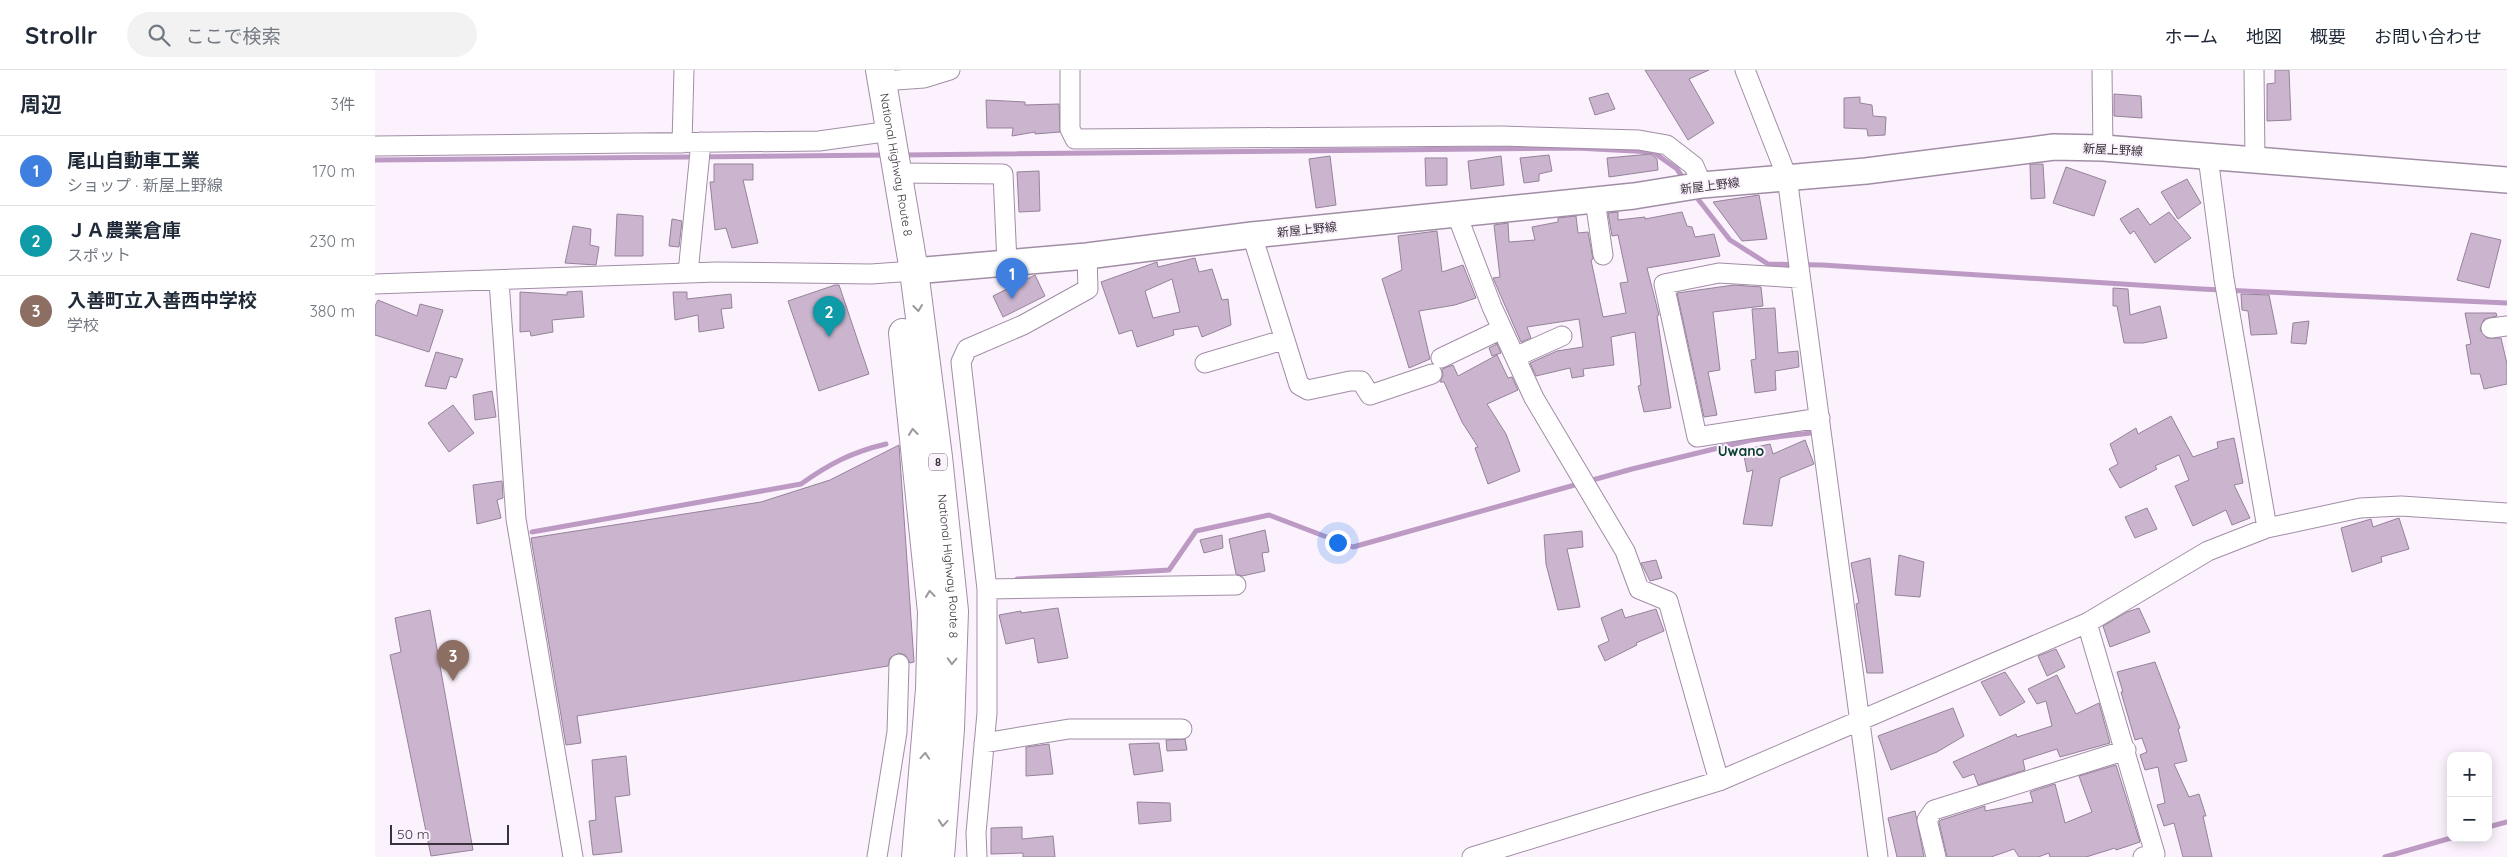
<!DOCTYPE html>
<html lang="ja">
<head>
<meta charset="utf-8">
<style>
  :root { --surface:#fff; --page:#f2f2f3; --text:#1f2937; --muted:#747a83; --line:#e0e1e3; --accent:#d93025 }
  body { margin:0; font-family:Quicksand,"Noto Sans JP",sans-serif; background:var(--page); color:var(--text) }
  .controls { position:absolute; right:15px; bottom:15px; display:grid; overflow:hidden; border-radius:10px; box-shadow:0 2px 12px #0003 }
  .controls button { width:45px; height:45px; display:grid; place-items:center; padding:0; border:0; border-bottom:1px solid var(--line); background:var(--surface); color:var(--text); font:25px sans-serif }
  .scale { position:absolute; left:15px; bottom:12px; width:119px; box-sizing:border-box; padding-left:5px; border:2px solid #39313b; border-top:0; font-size:14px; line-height:18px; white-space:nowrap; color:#39313b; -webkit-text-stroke:4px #fbf2fd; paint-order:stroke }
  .you { position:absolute; left:962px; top:472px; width:18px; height:18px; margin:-12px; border:4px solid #fff; border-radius:50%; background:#1a73e8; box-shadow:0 0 0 8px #1a73e833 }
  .badge { display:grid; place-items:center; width:32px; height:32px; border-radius:50%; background:var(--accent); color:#fff; font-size:16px; font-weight:700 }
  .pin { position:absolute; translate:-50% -41px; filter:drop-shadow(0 1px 2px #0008) }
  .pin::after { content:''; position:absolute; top:26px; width:18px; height:15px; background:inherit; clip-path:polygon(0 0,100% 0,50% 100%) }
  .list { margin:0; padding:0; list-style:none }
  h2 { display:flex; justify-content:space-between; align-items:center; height:65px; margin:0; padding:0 20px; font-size:21px }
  h2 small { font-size:16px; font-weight:400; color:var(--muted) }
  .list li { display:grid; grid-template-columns:32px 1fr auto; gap:15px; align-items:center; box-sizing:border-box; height:70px; padding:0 20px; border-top:1px solid var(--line) }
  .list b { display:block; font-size:19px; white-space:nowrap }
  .list p { margin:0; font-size:16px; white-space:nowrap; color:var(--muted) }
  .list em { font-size:16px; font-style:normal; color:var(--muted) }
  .icon { flex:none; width:28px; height:28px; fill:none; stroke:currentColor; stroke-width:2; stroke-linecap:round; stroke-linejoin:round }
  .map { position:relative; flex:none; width:2132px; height:787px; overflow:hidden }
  header { display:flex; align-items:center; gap:30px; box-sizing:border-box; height:70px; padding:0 25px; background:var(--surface); border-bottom:1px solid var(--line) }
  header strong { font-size:24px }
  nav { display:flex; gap:28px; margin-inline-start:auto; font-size:18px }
  .search { width:350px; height:45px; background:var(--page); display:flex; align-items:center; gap:12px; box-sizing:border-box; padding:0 18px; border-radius:28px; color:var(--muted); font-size:19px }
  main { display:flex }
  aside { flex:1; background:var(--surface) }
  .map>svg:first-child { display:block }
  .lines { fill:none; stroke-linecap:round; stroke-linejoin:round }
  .stream { stroke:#bc9ac3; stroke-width:5 }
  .building { fill:#cab4ce; stroke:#96829a; fill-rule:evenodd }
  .minor-casing { stroke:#a28da6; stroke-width:21 }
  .major-casing { stroke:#a28da6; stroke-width:28 }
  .highway-casing { stroke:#a28da6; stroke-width:30 }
  .minor { stroke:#fff; stroke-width:19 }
  .major { stroke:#fff; stroke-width:25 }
  .highway { stroke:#fff; stroke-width:28 }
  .oneway { stroke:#9c989d }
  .labels { text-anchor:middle; stroke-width:4; stroke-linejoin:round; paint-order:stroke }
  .shield { fill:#fbf2fd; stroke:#736b75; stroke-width:1 }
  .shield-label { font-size:11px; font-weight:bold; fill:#39313b }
  .street-label { font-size:12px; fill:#39313b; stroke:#fbf2fd }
  .neighbourhood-label { font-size:14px; font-weight:bold; fill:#073e30; stroke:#fbf2fd }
</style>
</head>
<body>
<header>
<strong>Strollr</strong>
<div class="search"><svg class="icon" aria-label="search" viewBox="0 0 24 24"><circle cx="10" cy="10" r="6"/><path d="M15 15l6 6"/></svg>ここで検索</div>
<nav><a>ホーム</a><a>地図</a><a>概要</a><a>お問い合わせ</a></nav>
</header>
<main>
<aside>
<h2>周辺<small>3件</small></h2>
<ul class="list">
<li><span class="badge" style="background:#3f7fe0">1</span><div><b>尾山自動車工業</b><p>ショップ · 新屋上野線</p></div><em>170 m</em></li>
<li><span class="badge" style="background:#0f9aa8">2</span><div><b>ＪＡ農業倉庫</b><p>スポット</p></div><em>230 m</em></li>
<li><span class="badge" style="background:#8d6e63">3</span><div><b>入善町立入善西中学校</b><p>学校</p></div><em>380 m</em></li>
</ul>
</aside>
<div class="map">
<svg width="2132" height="787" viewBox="0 0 2132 787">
  <rect width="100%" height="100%" fill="#fbf2fd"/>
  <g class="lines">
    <path class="stream" d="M528 85 1201 78 1278 82 1302 99 1310 111
      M0 90 512 85
      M1319 124 1355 170 1393 194 1447 195 1826 219 2132 233
      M157 462 426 414C454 394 477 382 511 374
      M642 509 794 500 821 461 894 445 978 477 1257 399 1376 370 1436 363
      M2113 757 2132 752
      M2010 787 2076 768"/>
  </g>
  <path class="building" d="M1270 0H1334L1314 9 1339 53 1313 70Z
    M1900 0H1914L1916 50 1892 51V14L1900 13Z
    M1233 23 1240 39 1220 45 1214 28Z
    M1739 24 1766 26 1767 48 1739 46Z
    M1485 27V33L1497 35 1498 46 1511 47 1510 65 1493 66 1492 59 1469 58V28Z
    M611 30 650 32V35L684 34 685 62 660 64V62L637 66 638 58H612Z
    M1276 84 1282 89 1283 100 1234 107 1232 88Z
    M1174 85 1177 101 1164 104V111L1149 113 1145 88Z
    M955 86 961 135 941 138 934 89Z
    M1126 86 1129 115 1096 119 1093 91Z
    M1050 88H1072V115L1051 116Z
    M339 94H378V110H368L383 173 357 178 351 158 340 160 335 112H339Z
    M1655 94H1668L1670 128 1656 129Z
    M1691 97 1731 111 1719 146 1678 133Z
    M664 101 665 141 644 142 642 102Z
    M1812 109 1826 133 1803 149 1786 122Z
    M1384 125 1392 169 1367 171 1338 132Z
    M1763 138 1775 155 1794 142 1816 168 1780 193 1759 161 1755 164 1745 149Z
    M1243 142V150L1270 147V149L1307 142 1312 156 1317 157 1320 167 1339 164 1345 186 1272 198 1284 245 1282 246 1296 338 1269 342 1263 316 1266 315 1260 262 1236 267 1239 295 1208 299 1209 306 1197 308 1195 298 1161 306 1155 293 1182 281 1208 277 1204 249 1152 257 1156 268 1146 272 1118 208 1125 207 1119 155 1133 153 1134 172 1160 170 1157 157 1183 152V148L1201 146 1203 163 1213 162 1218 189 1216 190 1228 247 1251 243 1245 213 1253 212 1243 165 1237 166 1233 143Z
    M242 144 268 146V186H240Z
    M297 149 307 151 304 177 294 176Z
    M198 156 216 159 215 175 224 177 221 195 190 193Z
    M1062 161 1067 202 1088 195 1101 228 1080 235 1044 241 1055 289 1034 298 1007 209 1027 200 1023 166Z
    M2096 163 2126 170 2114 218 2082 210Z
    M820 188 824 202 837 199 847 230 853 229 856 255 827 267 823 256 798 260 799 265 762 277 757 260 744 264 726 212 782 192 783 197ZM797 209 805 242 778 248 770 221Z
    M660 205 670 226 628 247 618 226Z
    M460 215H464L494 304 444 321 413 231Z
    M1359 215 1386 217 1388 236 1338 242 1345 300 1333 302 1342 345 1329 347 1302 223Z
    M1738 218 1753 219 1755 245 1785 236 1792 268 1768 273H1749L1742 236H1738Z
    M207 221 209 247 177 250 178 262 156 266 155 261 145 262V222L192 225V222Z
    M298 222H312V229L356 224 357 238 346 239 349 258 324 262 323 245 300 250Z
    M1866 224 1894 225 1902 264 1876 265 1873 241 1867 240Z
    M3 230 42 246 45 234 68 240 54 282 0 265V236Z
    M1400 238 1403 283 1423 281 1424 297 1400 301 1401 320 1380 323 1376 290 1381 289 1377 239Z
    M2090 243H2121L2122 246 2109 249 2105 260 2112 268H2126L2132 294V314L2109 319 2105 304H2096L2091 275 2096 274Z
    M1934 251 1931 274 1916 273 1918 253Z
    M1122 274 1126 283 1117 286 1114 278Z
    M61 282 88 289 81 308 75 306 71 319 50 316Z
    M1122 285 1133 308 1137 307 1143 320 1112 334 1131 364 1145 401 1113 414 1100 378 1103 377 1087 352 1069 312H1065L1068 306 1067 299 1078 295 1083 306Z
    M117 321 121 347 100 350 98 325Z
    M78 335 99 363 74 382 53 353Z
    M1796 346 1818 387 1843 378 1842 372 1859 368 1868 413 1859 415 1875 448 1857 455 1851 440 1818 456 1800 416 1814 410 1804 385 1780 396 1782 399 1745 418 1734 399 1743 394 1735 374 1761 358 1763 364Z
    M1430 370 1439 394 1405 408 1397 456 1368 454 1378 400 1372 402 1368 380 1395 374 1398 384Z
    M524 375 539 592 535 593 530 585 524 583 515 588 513 596 202 646 206 673 191 675 156 468 386 432 455 410Z
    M127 411 128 428 122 430 126 448 102 454 98 415Z
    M1772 438 1782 459 1760 468 1750 447Z
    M2024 448 2034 479 2006 487 2007 492 1977 502 1966 458 1996 449 1998 457Z
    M890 460 894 482 887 483 890 501 867 506 861 504 854 469Z
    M1207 461 1208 477 1192 479 1205 537 1183 540 1171 494 1169 465Z
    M847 465 848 478 829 483 825 470Z
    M1524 485 1549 492 1545 527 1520 525Z
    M1495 488 1508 603H1492L1481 534 1484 533 1476 493Z
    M1281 490 1287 508 1275 511 1266 493Z
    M683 538 693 588 663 593 659 568 631 574 624 545 646 541V543Z
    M1764 538 1775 562 1735 577 1728 556 1752 542Z
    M1247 539 1250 548 1281 539 1289 561 1261 573 1262 575 1230 591 1223 576 1234 571 1226 548Z
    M55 540 98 780 56 786 15 585 26 582 20 548Z
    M1681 579 1690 597 1672 606 1663 586Z
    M1780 592 1805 658 1803 659 1812 691 1799 694 1814 727 1824 724 1831 746H1828L1837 787H1808L1799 753 1789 756 1782 735 1790 733 1783 697 1770 700 1765 685 1772 682 1767 668 1760 670 1746 622H1748L1742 602Z
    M1630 602 1650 632 1625 646 1606 612Z
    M1682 605 1701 644 1724 633 1735 673 1685 687 1682 679 1648 690 1650 700 1603 715 1599 704 1588 708 1578 692 1641 664 1642 667 1677 656 1671 631 1662 634 1653 619Z
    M1578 638 1589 666 1562 682 1516 700 1503 666Z
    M810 669 812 680 792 681 791 670Z
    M784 673 788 701 759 705 754 674Z
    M674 674 678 704 651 706V677Z
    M251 686 255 725 240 727 247 782 218 785 214 751 221 750 217 690Z
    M1741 695 1765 772 1741 780 1740 778 1711 787H1675L1674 783 1663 787H1644L1639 779 1616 787H1572L1564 752 1566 750 1610 736V741L1658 732 1655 722 1680 714 1690 753 1717 742 1704 706Z
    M762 732 795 733 796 751 764 754Z
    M1540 741 1549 787H1522L1513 748Z
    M647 757V769L678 766 680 787H648V783L616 784V758Z"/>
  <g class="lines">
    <defs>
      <path id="minor" d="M695 0V59L700 69 1126 66 1264 70 1292 75 1319 96 1327 115
        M1370 0 1412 107 1503 787
        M1727 0 1728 78
        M1879 0 1880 91
        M507 11 549 8 575 0
        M307 73 309 0
        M0 76 444 71 516 61
        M1833 87 1849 209 1892 458
        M524 103 628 104 632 193
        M1220 130 1228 185
        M1082 145 1117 237 1159 328 1250 481 1264 519 1293 531 1344 711
        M877 165 924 315 933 320 975 311H986L995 325 1057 304
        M313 203 326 72
        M1425 208 1344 203 1289 214 1322 367 1445 348
        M124 211 141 449 198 787
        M0 214 342 202 496 204 539 201
        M2116 258 2132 256
        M1140 287 1187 266
        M1066 288 1127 259
        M830 293 908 270
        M612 519 861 515
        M1712 553 1780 784 1768 787
        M609 673 694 659H807
        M502 787 522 662 524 594
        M602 787 601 763 612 643V519L586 292 592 279 648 255 713 219 712 186
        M1097 787 1344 711 1712 553 1833 481 1892 458 1985 438 2026 436 2132 443
        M1561 787 1552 750 1559 740 1751 680"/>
      <path id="major" d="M539 201 712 186 877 165 1259 126 1327 115 1491 101 1679 77 1728 78 2132 110"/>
      <g id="highway">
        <path id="s1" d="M505 0 539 201 563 387 579 541 575 659 565 787"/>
        <path d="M528 263 557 542 555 619 541 787"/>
      </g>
    </defs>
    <use href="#minor" class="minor-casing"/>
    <use href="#major" class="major-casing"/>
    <use href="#highway" class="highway-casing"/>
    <use href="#minor" class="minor"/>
    <use href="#major" class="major"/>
    <use href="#highway" class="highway"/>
  </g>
  <defs><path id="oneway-chevron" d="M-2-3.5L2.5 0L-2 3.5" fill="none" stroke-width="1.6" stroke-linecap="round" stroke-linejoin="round" transform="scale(1.25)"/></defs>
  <g class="oneway">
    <use href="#oneway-chevron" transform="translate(543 238) rotate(83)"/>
    <use href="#oneway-chevron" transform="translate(538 362) rotate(-96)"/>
    <use href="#oneway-chevron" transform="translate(555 524) rotate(-96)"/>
    <use href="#oneway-chevron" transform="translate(577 591) rotate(92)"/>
    <use href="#oneway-chevron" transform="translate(550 686) rotate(-86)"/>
    <use href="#oneway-chevron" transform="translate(568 753) rotate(95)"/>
  </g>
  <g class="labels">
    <rect class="shield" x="554" y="383.5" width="18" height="17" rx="4"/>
    <g class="shield-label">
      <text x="563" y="396">8</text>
    </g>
    <g class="street-label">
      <text transform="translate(1738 80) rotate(3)" y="4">新屋上野線</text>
      <text dy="4" stroke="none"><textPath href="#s1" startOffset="96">National Highway Route 8</textPath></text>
      <text transform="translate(1335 116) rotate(-7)" y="4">新屋上野線</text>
      <text transform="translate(932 160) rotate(-6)" y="4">新屋上野線</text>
      <text dy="4" stroke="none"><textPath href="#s1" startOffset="501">National Highway Route 8</textPath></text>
    </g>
    <g class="neighbourhood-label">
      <text x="1366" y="386">Uwano</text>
    </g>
  </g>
</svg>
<div class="controls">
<button>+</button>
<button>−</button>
</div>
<div class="scale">50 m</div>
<div class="you"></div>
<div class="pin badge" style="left:637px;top:229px;background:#3f7fe0">1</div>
<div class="pin badge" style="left:454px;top:267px;background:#0f9aa8">2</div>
<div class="pin badge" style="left:78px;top:611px;background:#8d6e63">3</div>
</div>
</main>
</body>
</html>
